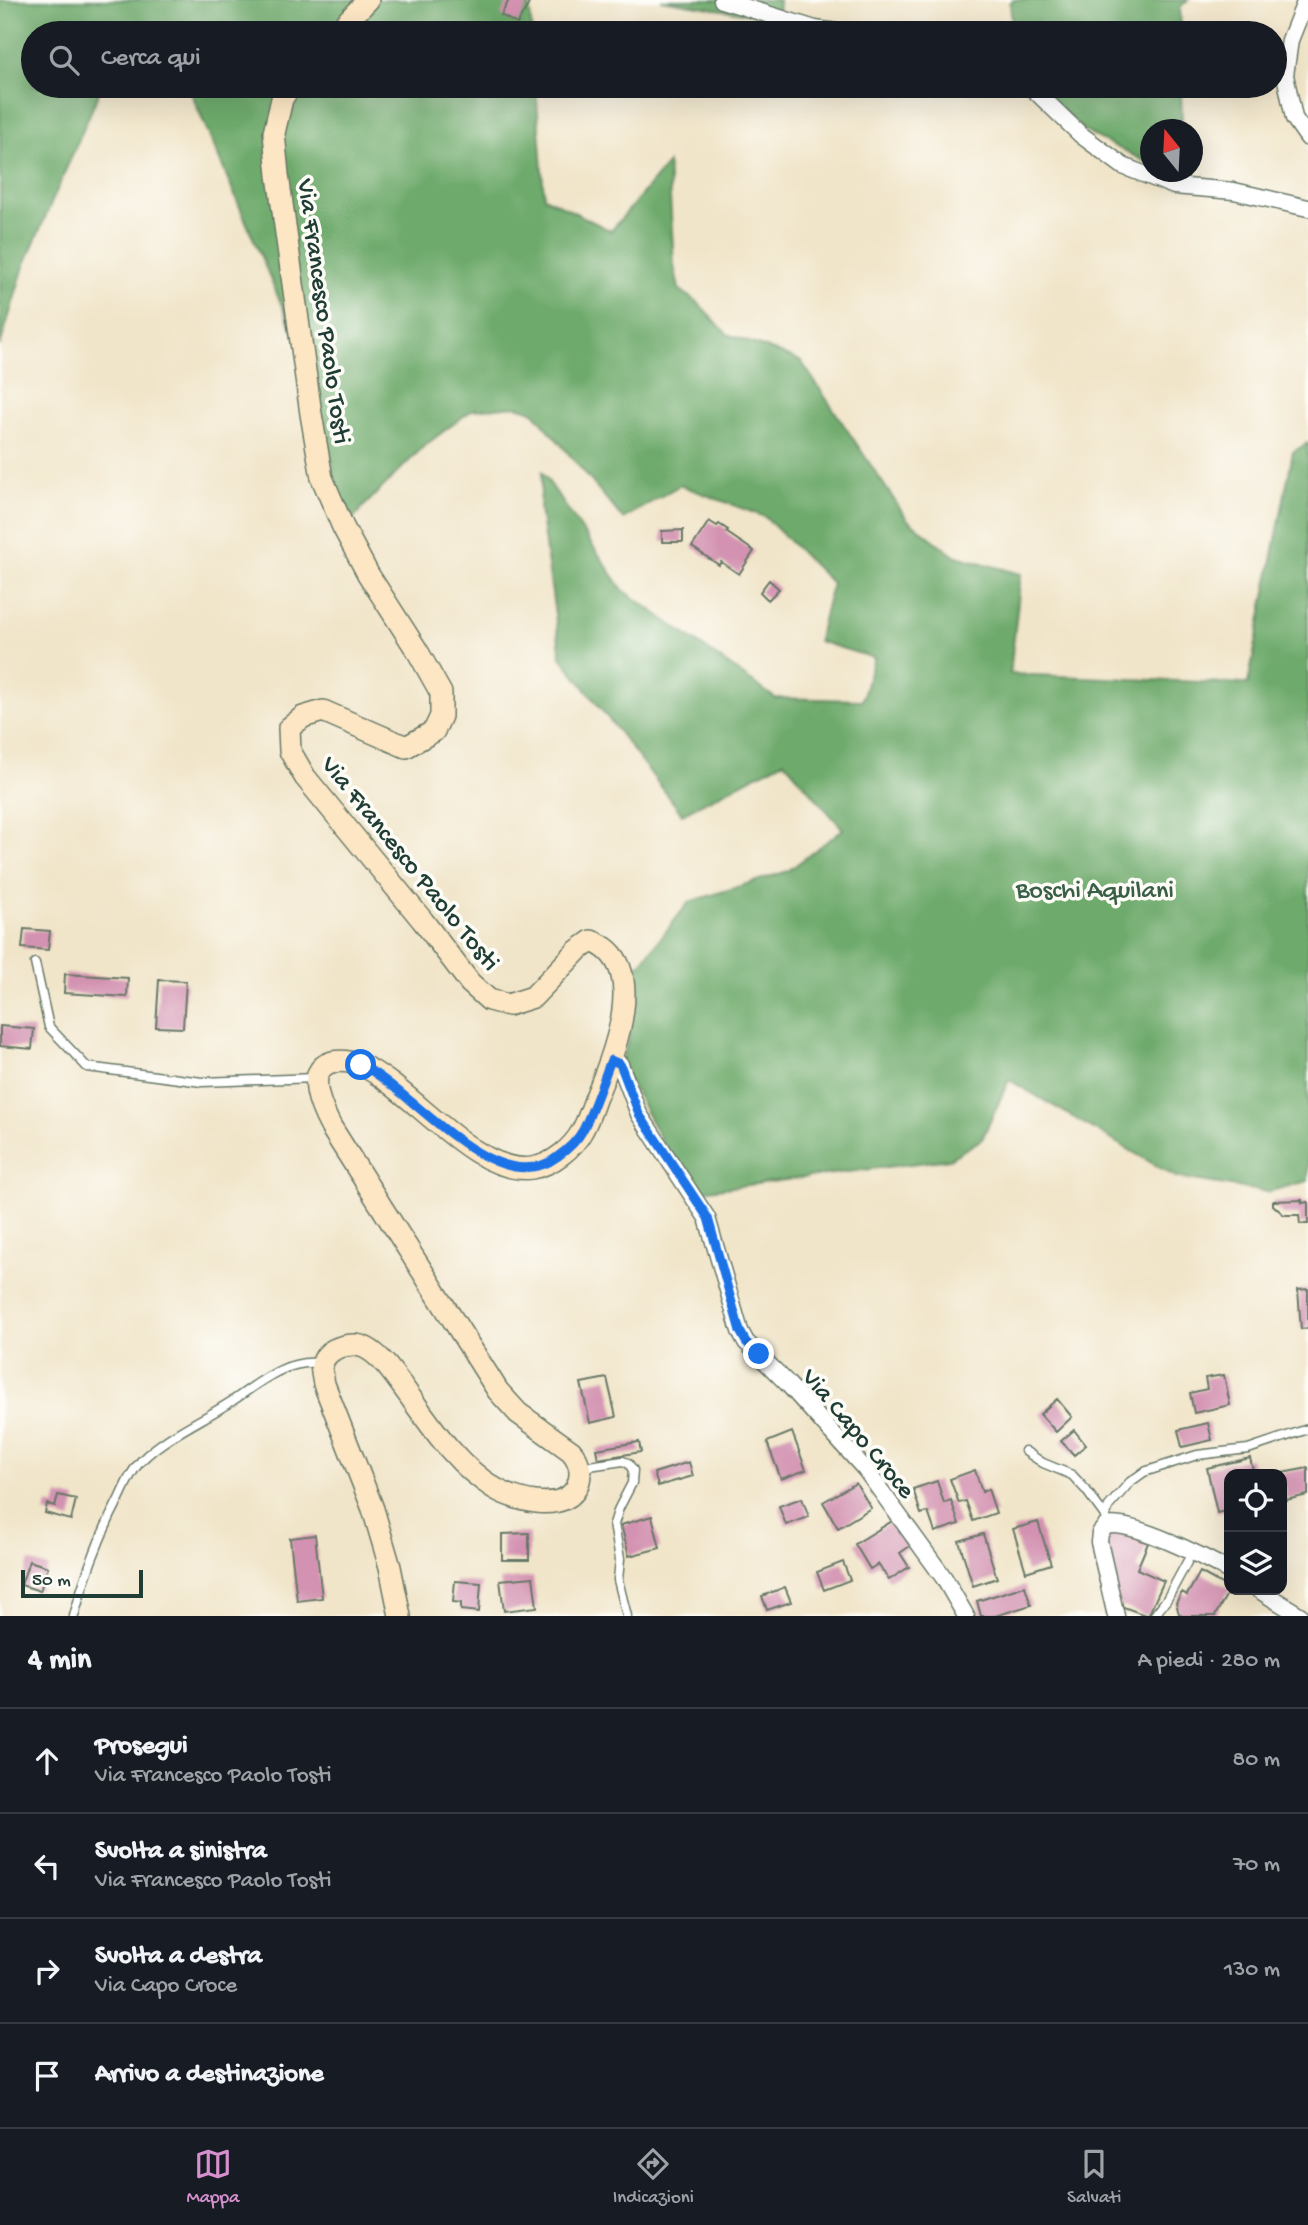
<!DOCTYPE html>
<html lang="it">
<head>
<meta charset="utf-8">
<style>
  :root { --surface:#171b24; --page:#242831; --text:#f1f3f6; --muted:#9ea1a6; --line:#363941; --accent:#d690ce }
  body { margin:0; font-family:"Gochi Hand",sans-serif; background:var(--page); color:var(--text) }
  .controls { position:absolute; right:21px; bottom:21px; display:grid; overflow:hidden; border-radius:14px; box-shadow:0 7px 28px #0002 }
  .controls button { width:63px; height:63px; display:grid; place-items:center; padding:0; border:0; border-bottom:2px solid var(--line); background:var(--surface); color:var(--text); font:35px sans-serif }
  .compass { position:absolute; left:1140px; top:119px; width:63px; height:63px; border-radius:50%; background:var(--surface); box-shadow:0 7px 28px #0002; rotate:342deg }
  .scale { position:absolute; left:21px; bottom:18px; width:122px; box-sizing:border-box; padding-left:7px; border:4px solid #1f3d34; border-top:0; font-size:19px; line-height:24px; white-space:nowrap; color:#1f3d34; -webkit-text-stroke:5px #fdfcf7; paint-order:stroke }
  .stop { position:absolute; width:21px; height:21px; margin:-16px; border:5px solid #1a73e8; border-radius:50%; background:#fff }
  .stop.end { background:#1a73e8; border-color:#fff; box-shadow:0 2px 7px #0008 }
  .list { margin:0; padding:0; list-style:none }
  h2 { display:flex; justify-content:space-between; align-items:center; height:91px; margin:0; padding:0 28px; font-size:30px }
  h2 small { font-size:23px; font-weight:400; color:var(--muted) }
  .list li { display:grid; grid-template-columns:46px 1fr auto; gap:21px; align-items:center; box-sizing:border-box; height:105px; padding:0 28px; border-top:2px solid var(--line) }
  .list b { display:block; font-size:26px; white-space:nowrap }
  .list p { margin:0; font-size:23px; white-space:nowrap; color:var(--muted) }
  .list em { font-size:23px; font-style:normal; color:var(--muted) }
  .icon { flex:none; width:38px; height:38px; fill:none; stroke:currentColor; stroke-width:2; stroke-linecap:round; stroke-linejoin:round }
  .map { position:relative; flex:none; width:1308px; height:1616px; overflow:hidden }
  .search { position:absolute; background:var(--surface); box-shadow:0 7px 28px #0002; left:21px; right:21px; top:21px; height:77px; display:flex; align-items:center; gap:18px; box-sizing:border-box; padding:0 24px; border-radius:38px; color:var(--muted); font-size:26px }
  .sheet { height:511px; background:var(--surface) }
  nav { display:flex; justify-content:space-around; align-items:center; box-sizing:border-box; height:98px; border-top:2px solid var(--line); background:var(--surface); font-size:19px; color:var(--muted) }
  nav a { display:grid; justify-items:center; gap:4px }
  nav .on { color:var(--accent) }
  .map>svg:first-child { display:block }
  .forest { fill:#6eaa6c; stroke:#467450; stroke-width:2 }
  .building { fill:#d392b1 }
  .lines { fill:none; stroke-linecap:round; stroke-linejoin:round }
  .lane-casing { stroke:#687868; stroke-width:11 }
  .street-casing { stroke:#687868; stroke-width:19 }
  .secondary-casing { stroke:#687868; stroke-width:24 }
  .lane { stroke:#fff; stroke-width:8 }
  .street { stroke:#fff; stroke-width:16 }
  .secondary { stroke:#fce6c4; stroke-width:21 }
  .route { stroke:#1a73e8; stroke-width:9 }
  .labels { text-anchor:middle; stroke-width:7; stroke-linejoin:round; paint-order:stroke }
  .street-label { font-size:26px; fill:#1f3d34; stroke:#fdfcf7 }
  .park-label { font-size:26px; fill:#395f46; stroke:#fdfcf7 }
</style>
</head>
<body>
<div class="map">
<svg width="1308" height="1616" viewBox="0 0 1308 1616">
  <rect width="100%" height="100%" fill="#fdfcf7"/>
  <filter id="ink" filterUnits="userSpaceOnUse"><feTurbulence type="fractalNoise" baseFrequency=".0143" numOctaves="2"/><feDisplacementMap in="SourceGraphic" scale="14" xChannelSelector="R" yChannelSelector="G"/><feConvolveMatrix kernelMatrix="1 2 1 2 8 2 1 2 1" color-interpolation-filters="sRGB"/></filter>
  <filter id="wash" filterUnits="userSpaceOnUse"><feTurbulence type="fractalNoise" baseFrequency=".00686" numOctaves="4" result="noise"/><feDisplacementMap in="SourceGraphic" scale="28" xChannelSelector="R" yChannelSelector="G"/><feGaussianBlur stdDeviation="1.57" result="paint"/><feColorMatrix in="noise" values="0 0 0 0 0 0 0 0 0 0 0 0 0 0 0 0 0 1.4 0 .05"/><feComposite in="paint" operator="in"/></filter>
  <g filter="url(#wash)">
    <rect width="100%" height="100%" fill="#f1e5c9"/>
    <path class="forest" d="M0 0H529L532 33H33V86H102L24 266 0 346Z
      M661 0H779L778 19Z
      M1013 0H1188L1180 7 1181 33H1013L1010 3Z
      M165 86H536L544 197 611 231 668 163 674 265 679 289 698 303 727 334 801 361 907 519 953 555 1021 574 1010 674 1248 684 1293 452 1308 443V1181L1267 1192 1176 1177 1009 1080 982 1139 949 1159 701 1191 684 1182 620 1064 629 1038 633 973 689 902 788 871 843 829 784 761 682 814 561 657 540 509 542 472 623 590 775 698 862 700 874 658 818 641 832 583 765 517 680 485 623 519 533 411 516 406 472 410 424 446 362 508 350 524 330 476 300 348 190 90Z
      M1037 86H1181L1182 128 1150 130V164L1084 131Z"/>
    <g id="blocks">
      <path class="building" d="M509 0H531L517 24 501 15Z
        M709 521 717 526 719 524 728 530 726 532 754 551 739 574 721 562 719 565 692 547Z
        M683 530V542H662V531Z
        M769 580 779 589 768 600 760 592Z
        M24 929 50 931 48 950 22 948Z
        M65 974 128 978 127 997 64 993Z
        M159 980 186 981 183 1028 156 1027Z
        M0 1026 34 1029 32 1049 0 1046Z
        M1302 1200V1203L1308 1202V1224H1300L1299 1215H1284L1273 1205V1201Z
        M1308 1289V1328L1301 1329 1298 1290Z
        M1224 1375 1230 1405 1194 1413 1190 1393 1207 1389 1205 1378Z
        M607 1378 616 1417 590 1423 581 1383Z
        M1057 1399 1072 1417 1056 1432 1040 1414Z
        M1208 1423 1212 1440 1182 1447 1178 1430Z
        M1074 1430 1086 1445 1074 1455 1061 1441Z
        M792 1432 806 1470 781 1479 767 1442Z
        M639 1442 641 1452 598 1459 596 1449Z
        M1250 1458 1254 1474H1229V1510L1217 1513 1207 1468Z
        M689 1462 693 1476 658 1486 654 1473Z
        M1308 1468V1495L1286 1500 1282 1473Z
        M975 1470 982 1492 988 1489 996 1513 973 1521 966 1501 959 1503 950 1479Z
        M937 1481 944 1503 951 1500 959 1524 935 1532 928 1512 921 1514 913 1489Z
        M856 1483 871 1508 838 1528 823 1502Z
        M58 1495 76 1499 71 1520 45 1513 47 1504 55 1506Z
        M802 1498 809 1517 786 1525 779 1506Z
        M652 1516 660 1548 629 1556 621 1525Z
        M894 1520 910 1546 900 1553 909 1567 889 1580 878 1564 870 1569 855 1544Z
        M1038 1522 1051 1564 1026 1572 1013 1529Z
        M1112 1527 1148 1543 1137 1569 1164 1581 1148 1616 1118 1605 1107 1539Z
        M529 1533V1560H502V1534Z
        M983 1534 997 1578 973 1586 959 1541Z
        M315 1535 322 1598 297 1601 290 1538Z
        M29 1561 48 1567 40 1591 21 1585Z
        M843 1562 850 1580 824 1590 817 1572Z
        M1200 1572 1229 1588V1590L1215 1616H1182L1179 1614 1176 1603 1182 1592 1187 1595Z
        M533 1577 537 1607 504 1611 500 1580Z
        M455 1581 481 1583 479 1612 461 1610V1603L453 1602Z
        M1025 1586 1031 1605 995 1616H981L977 1601Z
        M785 1587 791 1602 767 1610 762 1596Z"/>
    </g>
  </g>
  <g filter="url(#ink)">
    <use href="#blocks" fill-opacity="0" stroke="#687868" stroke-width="2"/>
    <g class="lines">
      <defs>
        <path id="lane" d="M35 963 49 1027 87 1067 202 1082 316 1078
          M1025 1451 1043 1463 1072 1475 1086 1490 1105 1516
          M582 1467 623 1461 628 1463 633 1470 632 1483 619 1508 614 1524 620 1559 618 1580 627 1616
          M1105 1517 1109 1506 1130 1482 1144 1472 1197 1455 1248 1449 1308 1429
          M74 1616C85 1574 100 1535 120 1497 126 1484 132 1470 142 1460 167 1435 206 1419 235 1399 260 1382 290 1357 322 1364
          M1154 1616 1167 1599 1193 1551"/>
        <path id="street" d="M722 0 815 29 844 33
          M1306 0 1290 40 1285 75 1294 118 1308 138
          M1030 86 1081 135 1123 166 1174 186 1234 191 1308 208
          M611 1060 620 1064 639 1114 707 1218 740 1331 746 1342 787 1383 865 1469 944 1578 966 1616
          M1259 1590 1301 1616
          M1116 1616 1099 1542 1100 1533 1106 1526C1130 1519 1206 1558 1229 1571"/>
        <path id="secondary" d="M336 33 368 0
          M290 86 282 99 274 133 278 175 311 414 322 478 343 527 368 574 418 652 441 693V716L434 731 406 747 323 711 303 717 289 728 290 751 305 777 423 921 470 983 489 1000 508 1005 533 997 577 951 591 941C652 961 613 1057 596 1097 592 1108 588 1121 582 1131 573 1148 552 1165 532 1168 475 1176 412 1089 363 1066 353 1062 343 1060 332 1062 303 1070 322 1110 331 1127L498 1391 518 1413 571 1451C578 1459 582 1470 579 1481 570 1516 515 1501 494 1488 447 1459 421 1408 387 1366 381 1359 374 1352 366 1348 353 1341 328 1347 323 1362 320 1369 323 1377 324 1384L373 1509 390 1567 400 1616"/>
      </defs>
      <use href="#lane" class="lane-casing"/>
      <use href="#street" class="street-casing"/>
      <use href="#secondary" class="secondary-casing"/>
      <use href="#lane" class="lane"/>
      <use href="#street" class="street"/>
      <use href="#secondary" class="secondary"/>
    </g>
  </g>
  <g class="lines" filter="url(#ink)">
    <path class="route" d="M361 1065C413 1090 496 1203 557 1157 567 1150 577 1141 583 1130 594 1108 602 1083 611 1060L620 1064 639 1114 708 1218 740 1331 746 1342 759 1354"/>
  </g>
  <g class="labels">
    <g class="street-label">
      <text transform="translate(326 311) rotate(82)" y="9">Via Francesco Paolo Tosti</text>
      <text transform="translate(412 862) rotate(51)" y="9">Via Francesco Paolo Tosti</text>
      <text transform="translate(860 1432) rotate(50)" y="9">Via Capo Croce</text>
    </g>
    <g class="park-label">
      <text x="1095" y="897">Boschi Aquilani</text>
    </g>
  </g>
</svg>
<div class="controls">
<button><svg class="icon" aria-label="locate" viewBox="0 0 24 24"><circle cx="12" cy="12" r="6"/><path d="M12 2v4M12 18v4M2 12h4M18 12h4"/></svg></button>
<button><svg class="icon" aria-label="layers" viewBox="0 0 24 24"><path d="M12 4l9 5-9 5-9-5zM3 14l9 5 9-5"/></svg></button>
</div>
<svg class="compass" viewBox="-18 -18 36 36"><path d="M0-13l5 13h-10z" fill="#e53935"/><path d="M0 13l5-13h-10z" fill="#9ea1a6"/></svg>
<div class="scale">50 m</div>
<div class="stop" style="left:361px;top:1065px"></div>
<div class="stop end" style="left:759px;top:1354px"></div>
<div class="search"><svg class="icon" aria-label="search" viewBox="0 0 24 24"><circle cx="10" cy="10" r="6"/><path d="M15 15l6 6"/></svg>Cerca qui</div>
</div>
<section class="sheet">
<h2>4 min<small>A piedi · 280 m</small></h2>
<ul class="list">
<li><svg class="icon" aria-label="ahead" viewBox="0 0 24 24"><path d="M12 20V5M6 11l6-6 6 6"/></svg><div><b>Prosegui</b><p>Via Francesco Paolo Tosti</p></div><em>80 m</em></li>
<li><svg class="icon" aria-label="left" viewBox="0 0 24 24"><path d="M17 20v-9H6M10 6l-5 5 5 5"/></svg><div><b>Svolta a sinistra</b><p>Via Francesco Paolo Tosti</p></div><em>70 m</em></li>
<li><svg class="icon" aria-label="right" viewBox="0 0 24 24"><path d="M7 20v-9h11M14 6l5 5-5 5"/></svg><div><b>Svolta a destra</b><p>Via Capo Croce</p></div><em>130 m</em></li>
<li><svg class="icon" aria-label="arrive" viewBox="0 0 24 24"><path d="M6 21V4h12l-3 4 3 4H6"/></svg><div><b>Arrivo a destinazione</b></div></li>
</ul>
</section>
<nav>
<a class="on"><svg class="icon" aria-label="map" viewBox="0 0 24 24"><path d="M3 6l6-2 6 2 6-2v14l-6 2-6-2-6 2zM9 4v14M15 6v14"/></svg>Mappa</a>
<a><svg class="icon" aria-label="directions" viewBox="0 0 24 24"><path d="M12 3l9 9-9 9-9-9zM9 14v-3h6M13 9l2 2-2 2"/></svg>Indicazioni</a>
<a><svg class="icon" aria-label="saved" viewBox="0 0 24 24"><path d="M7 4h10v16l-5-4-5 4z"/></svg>Salvati</a>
</nav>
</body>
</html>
